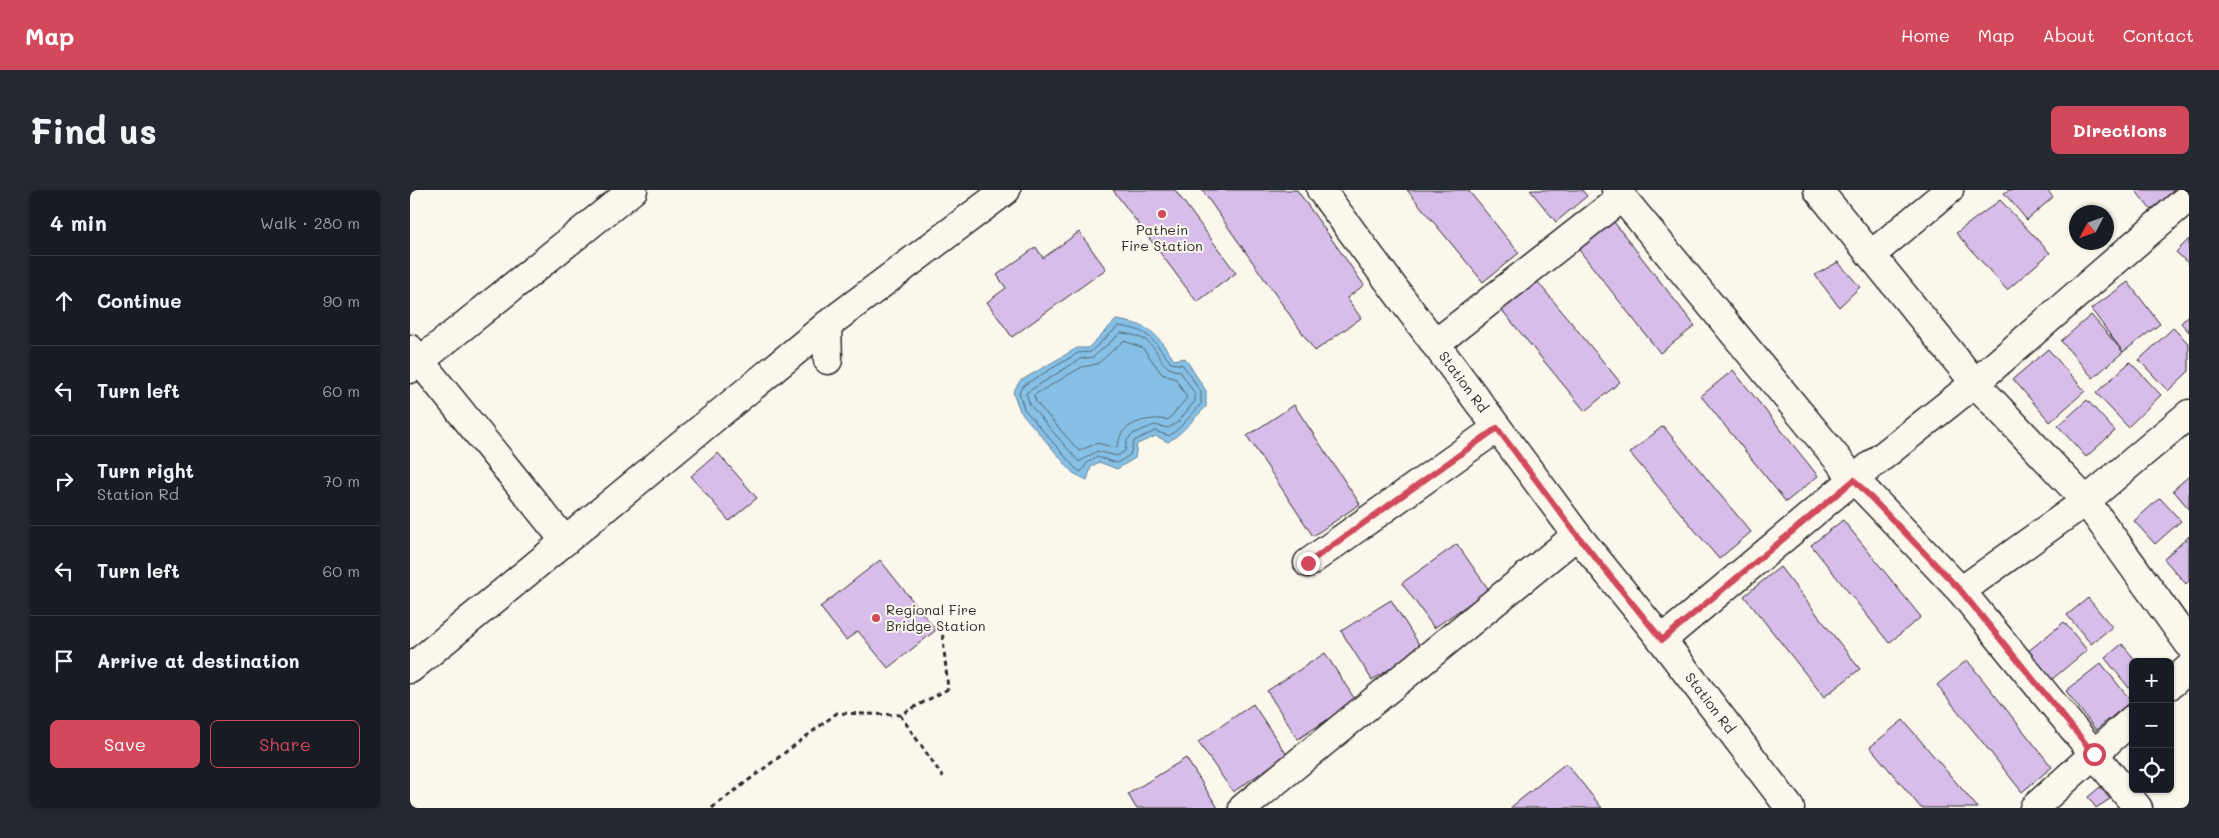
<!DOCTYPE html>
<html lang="en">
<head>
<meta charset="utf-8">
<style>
  :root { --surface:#171b24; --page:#242831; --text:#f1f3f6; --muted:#9ea1a6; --line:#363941; --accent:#d1495b }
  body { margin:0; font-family:Mali,sans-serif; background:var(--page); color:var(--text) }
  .controls { position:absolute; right:15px; bottom:15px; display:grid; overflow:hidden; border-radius:8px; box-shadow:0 1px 4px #0004 }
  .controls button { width:45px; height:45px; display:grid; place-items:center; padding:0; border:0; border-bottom:1px solid var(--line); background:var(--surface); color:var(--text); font:25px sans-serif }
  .compass { position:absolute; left:1659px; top:15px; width:45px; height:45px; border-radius:50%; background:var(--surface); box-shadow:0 1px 4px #0004; rotate:229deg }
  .stop { position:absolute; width:15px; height:15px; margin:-11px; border:4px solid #d1495b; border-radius:50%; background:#fff }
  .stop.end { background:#d1495b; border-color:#fff; box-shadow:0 1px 5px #0008 }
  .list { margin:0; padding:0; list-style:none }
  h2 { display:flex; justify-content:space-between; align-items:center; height:65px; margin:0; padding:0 20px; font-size:21px }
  h2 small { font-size:16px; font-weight:400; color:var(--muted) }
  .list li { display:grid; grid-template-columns:32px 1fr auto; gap:15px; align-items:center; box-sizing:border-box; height:90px; padding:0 20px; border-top:1px solid var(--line) }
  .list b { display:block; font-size:19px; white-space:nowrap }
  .list p { margin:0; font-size:16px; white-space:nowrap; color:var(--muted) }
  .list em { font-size:16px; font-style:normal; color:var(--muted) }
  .actions { display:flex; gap:10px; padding:15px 20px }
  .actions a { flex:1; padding:11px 0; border:1px solid var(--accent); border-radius:8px; text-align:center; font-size:18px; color:var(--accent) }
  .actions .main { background:var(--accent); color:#fff }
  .icon { flex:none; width:28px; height:28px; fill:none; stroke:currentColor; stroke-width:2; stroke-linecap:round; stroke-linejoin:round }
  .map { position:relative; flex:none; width:1779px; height:618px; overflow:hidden; border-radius:8px }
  header { display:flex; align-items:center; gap:30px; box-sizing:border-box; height:70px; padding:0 25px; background:var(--accent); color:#fff }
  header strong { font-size:24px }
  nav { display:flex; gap:28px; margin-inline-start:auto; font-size:18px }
  .intro { display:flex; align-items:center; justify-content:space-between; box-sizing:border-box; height:120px; padding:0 30px }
  h1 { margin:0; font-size:35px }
  .button { padding:12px 22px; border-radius:8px; background:var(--accent); color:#fff; font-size:18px; font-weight:700 }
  main { display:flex; gap:30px; padding:0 30px }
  aside { flex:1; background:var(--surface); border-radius:8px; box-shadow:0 1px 4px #0004 }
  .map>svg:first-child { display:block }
  .water { fill:#87c0e6; stroke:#62849b }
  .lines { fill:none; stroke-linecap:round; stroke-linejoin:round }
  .shore { stroke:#506776; stroke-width:1 }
  .building { fill:#d8bcea; stroke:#2b2b2b }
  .minor-casing { stroke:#2b2b2b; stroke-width:31 }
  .path { stroke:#2b2b2b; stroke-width:3; stroke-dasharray:5 4; stroke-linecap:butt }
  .minor { stroke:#fbf7ec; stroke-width:28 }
  .route { stroke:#d1495b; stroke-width:6 }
  .poi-dot { fill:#d1495b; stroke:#fbf7ec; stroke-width:2 }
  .labels { text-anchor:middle; stroke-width:4; stroke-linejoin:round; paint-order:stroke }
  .poi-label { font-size:14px; fill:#2b2b2b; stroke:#fbf7ec }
  .street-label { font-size:14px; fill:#2b2b2b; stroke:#fbf7ec }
</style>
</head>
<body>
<header>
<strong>Map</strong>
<nav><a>Home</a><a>Map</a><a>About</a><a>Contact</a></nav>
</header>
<div class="intro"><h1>Find us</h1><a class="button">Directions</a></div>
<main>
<aside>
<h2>4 min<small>Walk · 280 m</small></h2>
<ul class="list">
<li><svg class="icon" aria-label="ahead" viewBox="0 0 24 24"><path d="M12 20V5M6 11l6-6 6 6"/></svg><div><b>Continue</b></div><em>90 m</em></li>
<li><svg class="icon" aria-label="left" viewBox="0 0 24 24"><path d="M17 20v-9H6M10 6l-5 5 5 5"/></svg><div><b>Turn left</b></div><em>60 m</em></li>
<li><svg class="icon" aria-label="right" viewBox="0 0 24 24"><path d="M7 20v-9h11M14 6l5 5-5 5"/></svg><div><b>Turn right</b><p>Station Rd</p></div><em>70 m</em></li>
<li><svg class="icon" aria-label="left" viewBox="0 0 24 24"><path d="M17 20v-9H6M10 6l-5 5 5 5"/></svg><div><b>Turn left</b></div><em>60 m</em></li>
<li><svg class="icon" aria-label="arrive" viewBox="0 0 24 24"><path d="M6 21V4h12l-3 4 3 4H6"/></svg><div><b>Arrive at destination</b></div></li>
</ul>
<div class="actions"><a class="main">Save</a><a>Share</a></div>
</aside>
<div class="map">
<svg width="1779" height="618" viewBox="0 0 1779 618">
  <rect width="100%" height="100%" fill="#fbf7ec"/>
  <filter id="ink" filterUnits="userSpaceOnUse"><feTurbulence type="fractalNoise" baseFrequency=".02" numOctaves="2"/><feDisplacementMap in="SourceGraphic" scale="10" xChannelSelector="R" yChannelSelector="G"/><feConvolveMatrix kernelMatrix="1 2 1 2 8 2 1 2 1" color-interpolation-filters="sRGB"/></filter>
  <g filter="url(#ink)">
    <path class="water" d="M706 130C741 135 745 142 764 170L775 168 796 201V217C783 229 774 242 758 252L746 246 727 254 725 268 707 279 689 272 681 277 677 290 663 283 610 221 603 202 610 191 667 158H678Z"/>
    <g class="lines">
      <path class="shore" d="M709 136C741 140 742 150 761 173L773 175 791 202V214C781 225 772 237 759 246L745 241 724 251 720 265 707 273 687 267 677 273 671 282 666 279 614 219 609 202 614 195 668 163 680 162Z
        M711 143C720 144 729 146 737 151 752 162 748 179 770 181L785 204V211L767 233 758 238 744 235 723 244 717 250 715 261 707 266 687 261 669 272 620 215 616 203 670 169 683 167Z
        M714 151 733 158 752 184 766 189 777 208 758 230C744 227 722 230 712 243 709 248 709 253 706 258L687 253 669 261 626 212 624 205 672 177 687 174Z"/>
    </g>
    <path class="building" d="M703 0H765L826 83 787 112Z
      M792 0H887L954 95 937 108 951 128 905 161Z
      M997 0H1058L1109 63 1073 92Z
      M1120 0H1172L1177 6 1146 32Z
      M1599 0H1637L1643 7 1617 30 1594 3Z
      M1725 0H1765L1741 20Z
      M1590 10 1640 63 1597 100 1546 43Z
      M1197 23 1285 136 1250 163 1162 51Z
      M669 42 696 79 602 147 577 112 596 98 587 85 626 57 633 68Z
      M1779 49V74L1766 62Z
      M1428 72 1450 97 1429 117 1405 85Z
      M1122 85 1210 192 1175 221 1086 113Z
      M1718 92 1750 134 1713 162 1681 119Z
      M1681 125 1713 162 1683 188 1651 151Z
      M1779 125V142L1771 133Z
      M1763 138 1779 154V181L1758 201 1729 170Z
      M1638 159 1675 201 1640 232 1603 189Z
      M1720 172 1751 205 1718 237 1686 203Z
      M1323 180 1408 286 1376 312 1291 206Z
      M1677 210 1705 241 1676 267 1648 236Z
      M884 215 950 314 903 346 837 246Z
      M1253 236 1341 342 1309 369 1220 263Z
      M308 263 347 308 319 331 281 286Z
      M1779 286V319L1763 300Z
      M1750 308 1771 331 1745 354 1724 331Z
      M1433 330 1511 427 1479 453 1401 355Z
      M1779 346V391L1776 394 1754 369Z
      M1047 354 1079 400 1024 438 992 393Z
      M470 370 526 440 478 478 448 441 436 450 410 417Z
      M1370 377 1450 479 1414 507 1334 406Z
      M1678 408 1702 437 1681 454 1657 425Z
      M981 410 1012 459 962 490 931 441Z
      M1654 432 1677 460 1640 491 1616 463Z
      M1712 454 1727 472H1723V503L1695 468Z
      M915 463 946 511 888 549 857 501Z
      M1557 470 1642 577 1612 602 1527 495Z
      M1691 473 1721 511 1686 540 1656 501Z
      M843 514 877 565 823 602 788 552Z
      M1493 530 1568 618H1511L1460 557Z
      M776 568 808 618H726L718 604Z
      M1156 573 1192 618H1100Z
      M1690 597 1700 609 1686 618 1678 607Z"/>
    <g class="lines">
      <defs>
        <g id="minor">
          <path id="s1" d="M911 0 1167 345 1252 450 1380 618"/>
          <path d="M1206 0 1444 289 1551 401 1728 618"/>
          <path d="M1408 0 1565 193 1676 311 1779 454"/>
          <path d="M1461 65 1539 0"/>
          <path d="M417 135 418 170"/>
          <path d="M1025 154 1212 7"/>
          <path d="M0 159 155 351"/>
          <path d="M0 179 223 0"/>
          <path d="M898 373 1087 238"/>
          <path d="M1551 401 1676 311 1779 224"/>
          <path d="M1252 450 1444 289 1565 193 1779 7"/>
          <path d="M0 479 417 135 596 0"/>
          <path d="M1760 495 1779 478"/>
          <path d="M833 618 1167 345"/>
          <path d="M1624 618 1723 529"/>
        </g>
      </defs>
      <use href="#minor" class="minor-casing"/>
      <path class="path" d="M490 525 533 587
        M302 618 427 523 490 525 538 499 532 439"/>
      <use href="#minor" class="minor"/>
    </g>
  </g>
  <g class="lines" filter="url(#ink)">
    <path class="route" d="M898 373 1087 238 1167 345 1252 450 1444 290 1551 401 1684 564"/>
  </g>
  <g class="poi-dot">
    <circle cx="752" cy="24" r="5"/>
    <circle cx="466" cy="428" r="5"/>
  </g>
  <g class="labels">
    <g class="poi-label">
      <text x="752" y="45">Pathein<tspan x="752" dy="16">Fire Station</tspan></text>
      <text x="476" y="425" text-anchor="start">Regional Fire<tspan x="476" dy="16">Bridge Station</tspan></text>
    </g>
    <g class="street-label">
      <text dy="5" stroke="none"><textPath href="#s1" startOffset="239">Station Rd</textPath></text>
      <text dy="5" stroke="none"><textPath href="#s1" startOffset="644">Station Rd</textPath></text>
    </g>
  </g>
</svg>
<div class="controls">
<button>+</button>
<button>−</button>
<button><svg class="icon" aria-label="locate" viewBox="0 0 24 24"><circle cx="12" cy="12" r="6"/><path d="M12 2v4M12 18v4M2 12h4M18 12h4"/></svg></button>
</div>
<svg class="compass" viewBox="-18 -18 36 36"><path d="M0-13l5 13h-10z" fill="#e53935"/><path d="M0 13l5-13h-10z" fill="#9ea1a6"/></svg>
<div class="stop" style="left:1684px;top:564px"></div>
<div class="stop end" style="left:898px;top:373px"></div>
</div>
</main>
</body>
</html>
